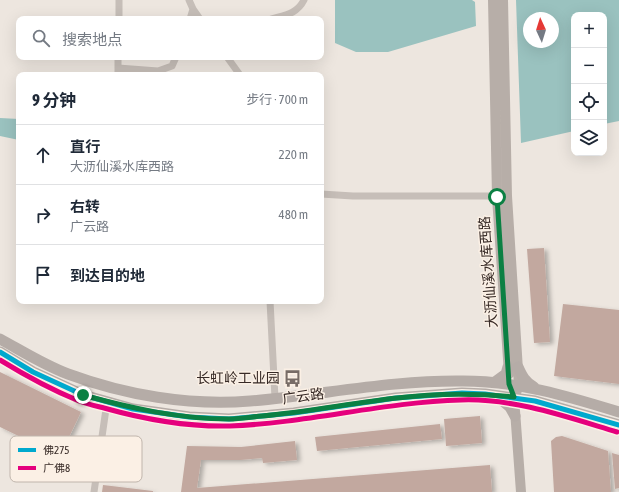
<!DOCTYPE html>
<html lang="zh">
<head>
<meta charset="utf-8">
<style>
  :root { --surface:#fff; --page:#f6f6f7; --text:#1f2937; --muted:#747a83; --line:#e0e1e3 }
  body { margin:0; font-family:"Asap Condensed","Noto Sans SC",sans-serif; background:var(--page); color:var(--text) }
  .controls { position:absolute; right:12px; top:12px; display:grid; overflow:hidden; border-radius:8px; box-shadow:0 4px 16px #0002 }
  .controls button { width:36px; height:36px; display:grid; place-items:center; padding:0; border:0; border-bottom:1px solid var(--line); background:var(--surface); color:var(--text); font:20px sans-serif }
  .compass { position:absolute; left:523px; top:12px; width:36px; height:36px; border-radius:50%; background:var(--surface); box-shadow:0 4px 16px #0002; rotate:356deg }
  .stop { position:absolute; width:12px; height:12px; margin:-9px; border:3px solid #0b8043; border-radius:50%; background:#fff }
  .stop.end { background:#0b8043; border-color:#fff; box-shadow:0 1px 4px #0008 }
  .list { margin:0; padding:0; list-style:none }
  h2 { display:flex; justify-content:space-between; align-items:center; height:52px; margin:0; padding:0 16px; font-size:17px }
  h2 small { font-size:13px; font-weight:400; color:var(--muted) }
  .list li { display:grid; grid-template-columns:26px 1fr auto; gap:12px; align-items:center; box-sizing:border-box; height:60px; padding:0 16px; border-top:1px solid var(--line) }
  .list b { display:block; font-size:15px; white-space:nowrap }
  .list p { margin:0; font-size:13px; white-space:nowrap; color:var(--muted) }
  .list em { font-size:13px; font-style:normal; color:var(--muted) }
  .icon { flex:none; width:22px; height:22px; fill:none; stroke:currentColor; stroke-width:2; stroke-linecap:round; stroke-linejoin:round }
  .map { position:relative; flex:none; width:619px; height:492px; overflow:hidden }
  .search { position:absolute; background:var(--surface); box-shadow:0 4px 16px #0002; left:16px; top:16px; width:308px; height:44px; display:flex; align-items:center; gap:10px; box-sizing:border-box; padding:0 14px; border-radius:8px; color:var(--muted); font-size:15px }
  .panel { position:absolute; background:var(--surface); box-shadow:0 4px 16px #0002; left:16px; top:72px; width:308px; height:232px; border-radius:8px }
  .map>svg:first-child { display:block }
  .water { fill:#9ac2bf; fill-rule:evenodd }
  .building { fill:#c2a89f; filter:url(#shadow) }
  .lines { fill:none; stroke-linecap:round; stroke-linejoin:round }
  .street { stroke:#c6beb8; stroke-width:7 }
  .secondary { stroke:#b7aea8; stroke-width:10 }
  .primary { stroke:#b5aca7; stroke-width:11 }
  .bus-1-casing { stroke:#fbf0e5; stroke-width:8 }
  .bus-2-casing { stroke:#fbf0e5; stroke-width:8 }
  .bus-1 { stroke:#00a9ce; stroke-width:5 }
  .bus-2 { stroke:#e5007d; stroke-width:5 }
  .route { stroke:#0b8043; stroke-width:5 }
  .labels { text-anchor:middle; stroke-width:3; stroke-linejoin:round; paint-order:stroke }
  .street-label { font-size:14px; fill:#372a26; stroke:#fbf0e5 }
  .poi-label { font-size:14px; fill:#372a26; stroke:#fbf0e5; text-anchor:end }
  .key { fill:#fbf0e5; stroke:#c0b5ac; stroke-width:1 }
  .key-label { font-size:11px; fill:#372a26 }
</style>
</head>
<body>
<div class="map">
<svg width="619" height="492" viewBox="0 0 619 492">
  <defs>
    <filter id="shadow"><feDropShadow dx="3.5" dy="2" stdDeviation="2" flood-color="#0004"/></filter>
  </defs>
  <rect width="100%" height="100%" fill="#ede6df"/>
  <path class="water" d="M335 0H472L475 2 476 26 388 52H356L335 43Z
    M516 0H619V121L604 124V15H574V131L521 143ZM529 18H553V42H529Z
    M0 118 19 119V140L0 136Z"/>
  <path class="building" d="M544 248 550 342 534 343 527 249Z
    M563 304 619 310V384L554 376Z
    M0 372 81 412 60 456 0 427Z
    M480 416 482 443 446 446 444 419Z
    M440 424 442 439 317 451 315 437Z
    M562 436 608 451 611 492H554L551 441 556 437Z
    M295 441 297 460 263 463 262 458 240 460H201L197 488 490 465 492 492H181L187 446 241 447Z
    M612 453 619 455V488L615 489Z
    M103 485 153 491V492H102Z"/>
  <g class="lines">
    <path class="street" d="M189 0 193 9 200 19
      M119 19V0
      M190 19 193 9
      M271 19C285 15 297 14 304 0
      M227 57 240 75
      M118 68 158 71 172 66 176 57
      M118 75V57
      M321 194 353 196H501
      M270 301 275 398
      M94 492 107 402"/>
    <path class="secondary" d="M493 0 497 197 509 374
      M503 0 507 196 519 386 514 397 521 492"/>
    <path class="primary" d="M0 339C22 351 44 365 68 374 125 395 189 406 250 401 321 395 392 380 463 381 518 381 567 396 619 412
      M0 352 33 372 83 395 133 409 189 417 229 419 294 413 396 398 462 393 485 394 535 401 619 425
      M518 367C522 376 525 382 534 387
      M495 382 506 374 508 367
      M497 396 510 407 515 416"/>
    <defs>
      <path id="bus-1" d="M0 352 33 372 83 395 133 409 189 417 229 419 294 413 396 398 462 393 485 394 535 401 619 425"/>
      <path id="bus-2" d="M0 360C26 376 52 390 79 401 87 404 96 406 104 408 143 419 189 427 230 426 308 423 384 402 461 400 514 398 567 417 617 432"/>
    </defs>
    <use href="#bus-1" class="bus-1-casing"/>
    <use href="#bus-2" class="bus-2-casing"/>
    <use href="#bus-1" class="bus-1"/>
    <use href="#bus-2" class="bus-2"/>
  </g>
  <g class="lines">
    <path class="route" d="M83 395C130 408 179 419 229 419 240 419 251 417 262 416 307 412 352 403 397 398 437 393 474 393 514 397L509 384 497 197"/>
  </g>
  <defs>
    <symbol id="bus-bare" viewBox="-9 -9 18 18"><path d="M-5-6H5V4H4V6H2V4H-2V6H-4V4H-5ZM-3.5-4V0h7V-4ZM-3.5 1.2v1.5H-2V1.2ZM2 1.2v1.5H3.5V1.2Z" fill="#776c67" stroke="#fbf0e5" stroke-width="2.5" paint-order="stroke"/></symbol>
  </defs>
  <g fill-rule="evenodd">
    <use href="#bus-bare" x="280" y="366" width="25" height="25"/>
  </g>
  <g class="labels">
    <g class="street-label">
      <text transform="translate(488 272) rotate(-94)" y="5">大沥仙溪水库西路</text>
      <text transform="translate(303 396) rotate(-8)" y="5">广云路</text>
    </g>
    <g class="poi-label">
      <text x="280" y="383">长虹岭工业园</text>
    </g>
  </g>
  <rect x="10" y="436" width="132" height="46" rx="6" class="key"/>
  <rect x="18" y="448" width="18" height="4" fill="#00a9ce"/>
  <rect x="18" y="466" width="18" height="4" fill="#e5007d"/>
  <g class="key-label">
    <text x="43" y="454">佛275</text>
    <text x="43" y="472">广佛8</text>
  </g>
</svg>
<div class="controls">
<button>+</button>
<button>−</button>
<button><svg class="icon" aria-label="locate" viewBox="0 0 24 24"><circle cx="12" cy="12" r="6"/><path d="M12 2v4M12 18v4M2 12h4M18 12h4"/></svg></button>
<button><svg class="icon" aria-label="layers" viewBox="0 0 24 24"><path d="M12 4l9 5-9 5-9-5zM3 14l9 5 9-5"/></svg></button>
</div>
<svg class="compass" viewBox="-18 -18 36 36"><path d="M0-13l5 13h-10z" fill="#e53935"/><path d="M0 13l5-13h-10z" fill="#747a83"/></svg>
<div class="stop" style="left:497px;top:197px"></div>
<div class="stop end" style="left:83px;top:395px"></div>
<div class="search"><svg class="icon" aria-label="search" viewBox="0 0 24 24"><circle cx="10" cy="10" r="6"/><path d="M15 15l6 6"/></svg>搜索地点</div>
<section class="panel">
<h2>9 分钟<small>步行 · 700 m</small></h2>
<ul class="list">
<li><svg class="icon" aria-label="ahead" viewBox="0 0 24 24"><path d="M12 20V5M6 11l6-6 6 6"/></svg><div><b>直行</b><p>大沥仙溪水库西路</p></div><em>220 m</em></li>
<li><svg class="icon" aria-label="right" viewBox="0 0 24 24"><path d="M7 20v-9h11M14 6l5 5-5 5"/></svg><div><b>右转</b><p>广云路</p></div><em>480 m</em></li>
<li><svg class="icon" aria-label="arrive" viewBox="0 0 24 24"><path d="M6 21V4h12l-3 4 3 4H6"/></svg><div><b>到达目的地</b></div></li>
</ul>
</section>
</div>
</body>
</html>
